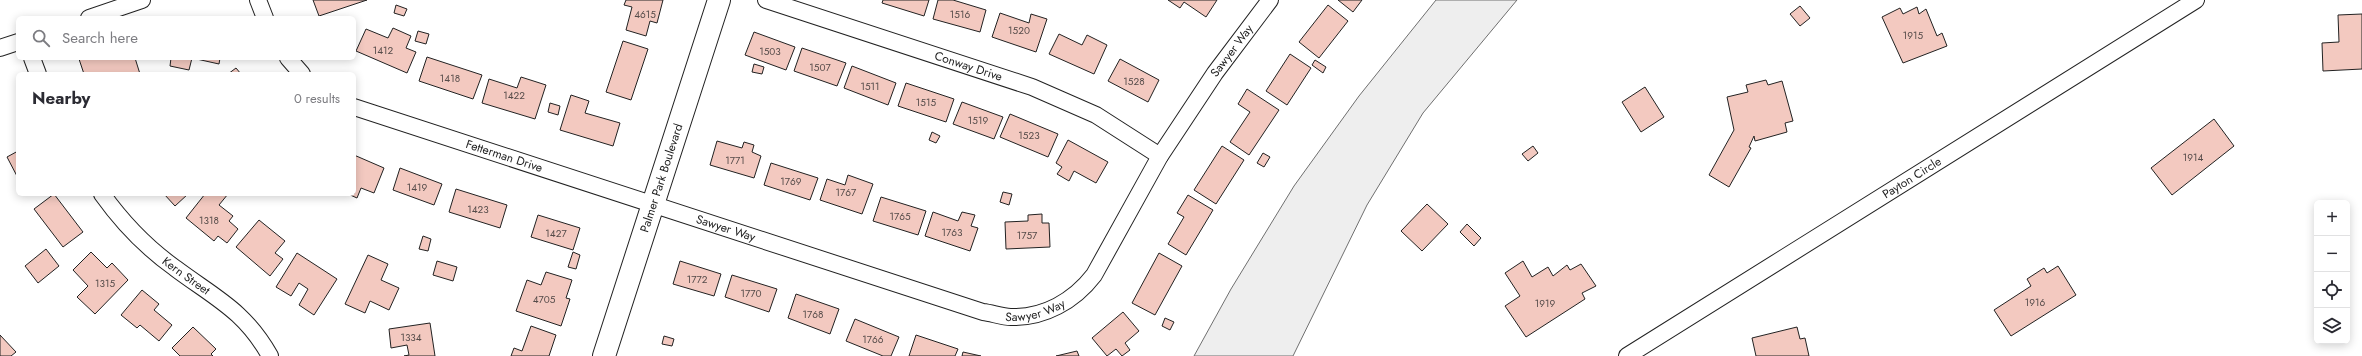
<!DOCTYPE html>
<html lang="en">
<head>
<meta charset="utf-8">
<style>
  :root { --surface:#fff; --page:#f2f2f3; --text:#2b2b33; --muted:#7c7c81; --line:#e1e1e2 }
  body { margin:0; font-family:Jost,sans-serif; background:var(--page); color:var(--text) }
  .controls { position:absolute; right:12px; bottom:12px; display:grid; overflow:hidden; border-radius:6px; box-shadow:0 2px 10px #0003 }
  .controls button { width:36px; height:36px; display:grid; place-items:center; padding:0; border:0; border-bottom:1px solid var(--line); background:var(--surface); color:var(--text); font:20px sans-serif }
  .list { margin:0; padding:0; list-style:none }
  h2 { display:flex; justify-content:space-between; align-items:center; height:52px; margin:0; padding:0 16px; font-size:17px }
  h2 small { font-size:13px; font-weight:400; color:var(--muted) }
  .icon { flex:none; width:22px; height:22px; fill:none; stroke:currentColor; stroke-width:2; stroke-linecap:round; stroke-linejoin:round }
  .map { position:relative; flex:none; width:2362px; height:356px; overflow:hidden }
  .search { position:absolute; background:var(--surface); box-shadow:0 2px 10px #0003; left:16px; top:16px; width:340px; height:44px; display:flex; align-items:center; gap:10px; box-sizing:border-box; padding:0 14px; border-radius:6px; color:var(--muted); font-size:15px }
  .panel { position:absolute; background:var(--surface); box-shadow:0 2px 10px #0003; left:16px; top:72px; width:340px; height:124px; border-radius:6px }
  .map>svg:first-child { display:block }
  .green { fill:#eee; stroke:#6f6f6f }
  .building { fill:#f3c9c0; stroke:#222 }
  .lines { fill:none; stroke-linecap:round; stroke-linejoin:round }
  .minor-casing { stroke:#222; stroke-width:18 }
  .secondary-casing { stroke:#222; stroke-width:24 }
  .minor { stroke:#fff; stroke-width:16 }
  .secondary { stroke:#fff; stroke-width:22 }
  .labels { text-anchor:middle; stroke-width:3; stroke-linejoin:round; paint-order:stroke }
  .number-label { font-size:10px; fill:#564c4a }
  .street-label { font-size:12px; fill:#222; stroke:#fff }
</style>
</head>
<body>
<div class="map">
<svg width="2362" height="356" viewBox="0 0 2362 356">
  <rect width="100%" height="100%" fill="#fff"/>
  <path class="green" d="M1436 0H1517L1423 113 1367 205 1293 356H1194L1231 289 1294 186 1359 96Z"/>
  <path class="building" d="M313 0H367L319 16Z
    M626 0H663L657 23 650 21 646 36 626 30 632 7 624 5Z
    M883 0H929L924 16 882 3Z
    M938 0H953L986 10 980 32 933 19Z
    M1168 0H1217L1206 17 1184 2 1180 8Z
    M1338 0H1362L1353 12Z
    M396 5 407 9 404 16 394 13Z
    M1328 5 1348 21 1319 58 1299 42Z
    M1800 6 1810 18 1800 26 1790 14Z
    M1917 7 1919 14 1926 9 1937 36 1942 33 1947 46 1903 63 1882 17 1900 8 1903 14Z
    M1000 13 1029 23 1031 14 1047 19 1036 52 992 37Z
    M2362 14V69L2323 71 2322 43 2339 42 2338 15Z
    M393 28 411 36 406 48 416 52 407 73 356 51 366 29 388 38Z
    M418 31 429 34 426 44 415 41Z
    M754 32 795 47 786 70 745 55Z
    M1059 34 1082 45 1087 35 1107 45 1094 74 1049 54Z
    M623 41 648 49 631 100 606 92Z
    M802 48 846 63 837 86 794 71Z
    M1290 54 1311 68 1287 105 1266 91Z
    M427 57 482 75 473 99 419 81Z
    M83 58H135L140 74H84L79 59Z
    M171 58H192L189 70 170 66Z
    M192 58H220L219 64Z
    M1120 59 1159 80 1148 102 1108 81Z
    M1315 60 1326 67 1323 73 1312 65Z
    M754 64 764 67 762 74 752 72Z
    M852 66 896 83 888 105 844 88Z
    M236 68 241 74H228Z
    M521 77 546 85 535 119 482 103 489 79 517 88Z
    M1766 80 1768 85 1782 81 1793 121 1785 123 1787 132 1755 141 1754 136 1749 147 1751 148 1729 187 1709 175 1734 130 1727 97 1748 92 1746 85Z
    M906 83 954 99 946 122 898 106Z
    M1645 87 1664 117 1641 132 1622 102Z
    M1247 89 1279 110 1249 155 1230 142 1250 112 1238 104Z
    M571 95 589 101 585 113 620 123 613 146 560 130Z
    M962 102 1003 117 994 139 953 124Z
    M550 103 560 106 558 115 548 112Z
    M1010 114 1058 134 1048 157 1000 137Z
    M2214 119 2234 146 2172 195 2151 168Z
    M932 132 940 136 936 143 929 140Z
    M1068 140 1108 162 1096 183 1074 171 1069 181 1057 174 1062 167 1056 163Z
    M717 141 742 148 744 142 754 145 752 152 761 156 754 178 710 165Z
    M1222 146 1244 160 1216 204 1194 190Z
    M1533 146 1538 153 1528 161 1522 154Z
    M18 151V178L7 157Z
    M1263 153 1270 157 1264 167 1257 163Z
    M354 155 384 168 374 193 361 188 357 198 348 194H354Z
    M771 163 818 178 810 200 764 185Z
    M400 168 442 184 434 205 393 190Z
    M848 175 873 184 862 214 820 200 827 179 845 185Z
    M456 189 507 205 500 228 449 212Z
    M1003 192 1012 194 1009 205 1000 202Z
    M54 194 83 232 63 247 34 209Z
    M164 194H188L175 206Z
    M205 194H228L219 205 233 216 229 221 238 229 227 243 218 236 214 241 186 218Z
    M1188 195 1213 210 1186 255 1168 244 1184 217 1177 213Z
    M881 197 926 211 918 235 873 221Z
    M1427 204 1448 224 1422 251 1401 231Z
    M933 212 958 221 962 212 975 215 971 226 978 228 970 251 925 236Z
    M1042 214V223H1049L1050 247 1006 249 1005 222 1028 221V215Z
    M538 215 580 228 573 250 531 237Z
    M259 220 285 241 275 253 283 259 270 276 236 247Z
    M1467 224 1481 238 1474 246 1460 232Z
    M423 236 431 239 428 251 419 249Z
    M46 249 59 266 38 283 25 266Z
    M91 252 107 268 112 263 128 280 95 314 77 297 88 286 73 270Z
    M573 252 580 255 576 269 568 267Z
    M297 253 337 279 314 315 299 305 308 289 299 283 291 296 276 287Z
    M1159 253 1182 266 1155 315 1132 303Z
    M368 255 388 264 381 280 399 288 389 310 370 301 365 313 345 304Z
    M437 261 457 267 453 281 433 275Z
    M680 261 721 274 714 296 673 284Z
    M1523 261 1532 277 1548 267 1553 276 1567 265 1570 270 1581 264 1596 286 1582 293 1585 299 1526 337 1505 306 1520 296 1505 273Z
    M2058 266 2076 295 2011 336 1994 310 2031 286 2027 279 2044 268 2047 273Z
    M546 272 572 280 566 298 570 299 561 326 516 311 527 280 541 285Z
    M732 275 777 289 769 312 725 297Z
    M142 290 159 304 154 310 172 325 159 341 140 325 137 328 121 315Z
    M796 294 839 309 830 334 788 318Z
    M1123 312 1139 331 1125 343 1130 350 1122 356 1116 349 1107 356 1092 338Z
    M1165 318 1174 322 1170 330 1162 326Z
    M855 319 899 337 891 356H883L846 341Z
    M430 323 435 356H404L409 355 407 345 391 348 389 329Z
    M531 326 556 335 549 356H511L514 348 522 351Z
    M193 327 216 349 211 354 213 356H180L172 348Z
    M1797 327 1800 339 1805 338 1809 356H1756L1752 338Z
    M0 335 16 352 11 356H0Z
    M916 335 958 349 955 356H909Z
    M664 336 674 339 672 346 662 344Z
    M1077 351 1079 356H1056Z
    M963 352 981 356H962Z"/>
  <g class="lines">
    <defs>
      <g id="minor">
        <path d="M258 0 265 18"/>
        <path id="s1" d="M766 0 1032 87 1096 115 1160 156"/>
        <path d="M89 18 142 0"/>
        <path d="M0 48 18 42"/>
        <path d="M32 58 38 74"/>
        <path d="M288 58 302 74"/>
        <path id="s2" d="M354 107 983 312C992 313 1002 317 1011 317 1044 318 1074 301 1094 275L1160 156 1215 73 1270 0"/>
        <path id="s3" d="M102 194C122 222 147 248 175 268 215 298 244 310 270 356"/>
        <path id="s4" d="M1627 356 2196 0"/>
      </g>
      <g id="secondary">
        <path id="s5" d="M604 356 719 0"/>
      </g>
    </defs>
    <use href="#minor" class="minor-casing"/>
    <use href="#secondary" class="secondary-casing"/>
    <use href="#minor" class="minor"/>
    <use href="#secondary" class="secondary"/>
  </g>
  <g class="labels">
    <g class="number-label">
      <text x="645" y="18">4615</text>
      <text x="960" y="18">1516</text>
      <text x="1019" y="34">1520</text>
      <text x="1913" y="39">1915</text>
      <text x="383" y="54">1412</text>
      <text x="770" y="55">1503</text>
      <text x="820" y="71">1507</text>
      <text x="450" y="82">1418</text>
      <text x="1134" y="85">1528</text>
      <text x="870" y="90">1511</text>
      <text x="514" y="99">1422</text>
      <text x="926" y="106">1515</text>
      <text x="978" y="124">1519</text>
      <text x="1029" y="139">1523</text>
      <text x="2193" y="161">1914</text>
      <text x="735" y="164">1771</text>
      <text x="791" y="185">1769</text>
      <text x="417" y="191">1419</text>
      <text x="846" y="196">1767</text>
      <text x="478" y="213">1423</text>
      <text x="900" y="220">1765</text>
      <text x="209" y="224">1318</text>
      <text x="952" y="236">1763</text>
      <text x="556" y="237">1427</text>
      <text x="1027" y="239">1757</text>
      <text x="697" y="283">1772</text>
      <text x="105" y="287">1315</text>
      <text x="751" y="297">1770</text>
      <text x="544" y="303">4705</text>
      <text x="2035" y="306">1916</text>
      <text x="1545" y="307">1919</text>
      <text x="813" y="318">1768</text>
      <text x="411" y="341">1334</text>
      <text x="873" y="343">1766</text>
    </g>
    <g class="street-label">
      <text dy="4" stroke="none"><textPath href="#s2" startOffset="1050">Sawyer Way</textPath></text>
      <text dy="4" stroke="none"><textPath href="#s1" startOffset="213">Conway Drive</textPath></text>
      <text dy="4" stroke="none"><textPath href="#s2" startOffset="158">Fetterman Drive</textPath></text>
      <text dy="4" stroke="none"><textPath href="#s4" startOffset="336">Payton Circle</textPath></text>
      <text dy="4" stroke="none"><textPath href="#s5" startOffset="187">Palmer Park Boulevard</textPath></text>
      <text dy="4" stroke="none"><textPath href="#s2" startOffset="391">Sawyer Way</textPath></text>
      <text dy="4" stroke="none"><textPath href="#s3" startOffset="118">Kern Street</textPath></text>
      <text dy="4" stroke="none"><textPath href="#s2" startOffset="715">Sawyer Way</textPath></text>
    </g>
  </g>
</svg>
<div class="controls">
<button>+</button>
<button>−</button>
<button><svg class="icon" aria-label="locate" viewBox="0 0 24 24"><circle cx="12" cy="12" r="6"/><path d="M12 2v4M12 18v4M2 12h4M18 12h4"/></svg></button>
<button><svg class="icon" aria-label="layers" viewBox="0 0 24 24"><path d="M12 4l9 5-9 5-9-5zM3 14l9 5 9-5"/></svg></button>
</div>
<div class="search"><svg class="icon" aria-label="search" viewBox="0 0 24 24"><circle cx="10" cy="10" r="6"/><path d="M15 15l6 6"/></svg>Search here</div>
<section class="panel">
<h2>Nearby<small>0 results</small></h2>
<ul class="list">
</ul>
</section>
</div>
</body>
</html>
